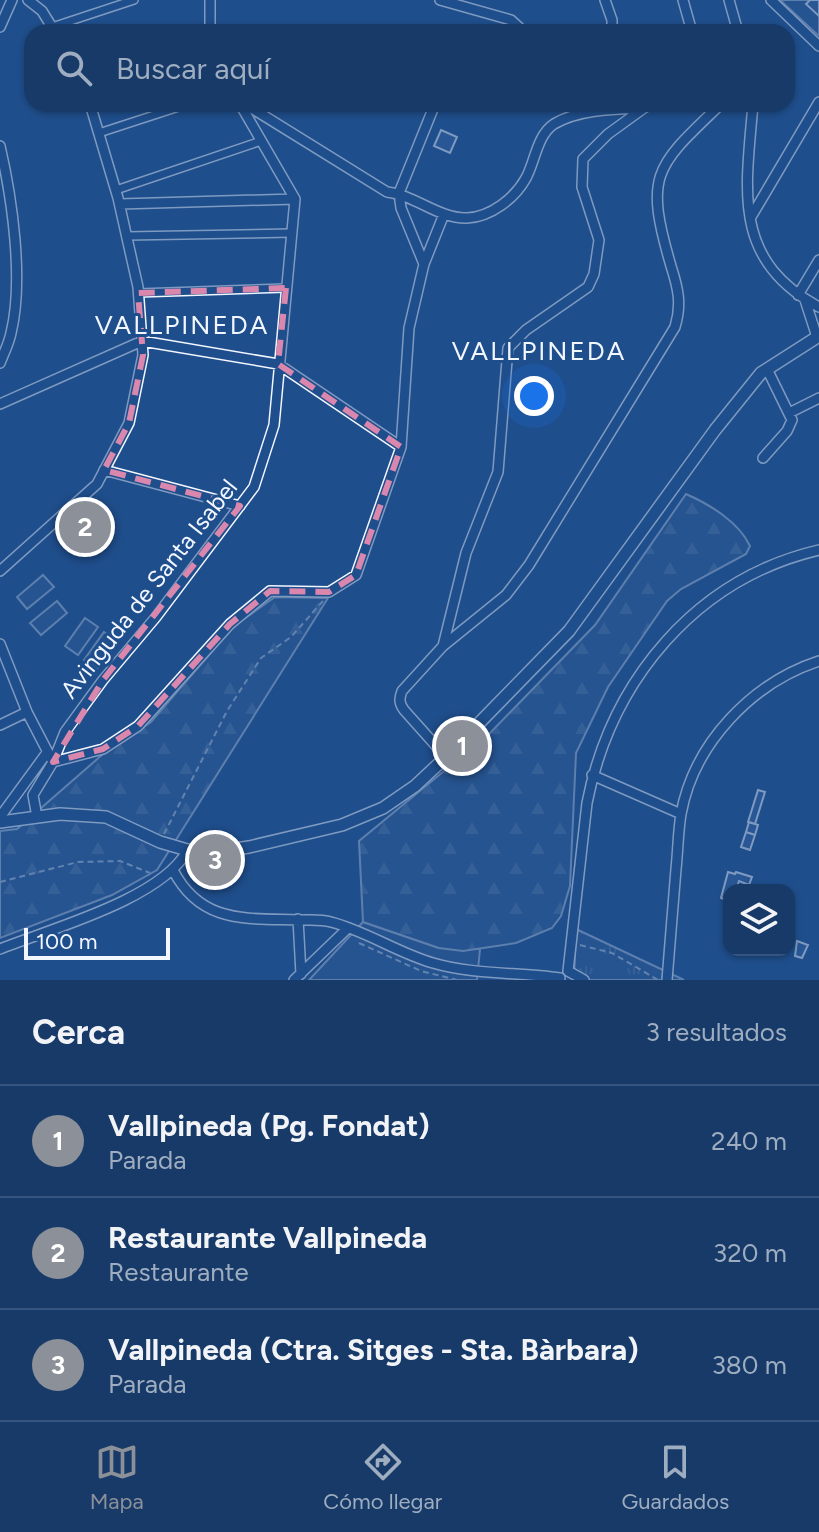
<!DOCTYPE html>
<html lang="es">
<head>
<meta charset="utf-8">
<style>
  :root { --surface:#173a69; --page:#20416f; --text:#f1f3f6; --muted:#9eadc0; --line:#36547d; --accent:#8c9099 }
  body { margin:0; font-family:Figtree,sans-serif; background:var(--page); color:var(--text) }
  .controls { position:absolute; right:24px; bottom:24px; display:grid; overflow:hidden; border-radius:16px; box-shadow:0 2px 6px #0004 }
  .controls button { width:72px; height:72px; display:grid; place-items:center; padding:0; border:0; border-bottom:2px solid var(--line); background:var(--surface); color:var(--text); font:40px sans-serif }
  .scale { position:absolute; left:24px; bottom:20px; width:146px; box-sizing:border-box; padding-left:8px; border:4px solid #f2f6ff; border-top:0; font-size:22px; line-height:28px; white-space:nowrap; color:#f2f6ff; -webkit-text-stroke:6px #1f4e8c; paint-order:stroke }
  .you { position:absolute; left:534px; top:396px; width:28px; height:28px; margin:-20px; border:6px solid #fff; border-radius:50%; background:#1a73e8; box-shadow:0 0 0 12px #1a73e833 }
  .badge { display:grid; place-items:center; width:52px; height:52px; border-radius:50%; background:var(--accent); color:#fff; font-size:26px; font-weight:700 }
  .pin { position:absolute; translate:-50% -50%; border:4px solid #fff; box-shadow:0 2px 8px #0006 }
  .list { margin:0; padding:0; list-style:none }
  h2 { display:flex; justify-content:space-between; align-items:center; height:104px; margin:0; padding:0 32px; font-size:34px }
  h2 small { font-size:26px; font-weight:400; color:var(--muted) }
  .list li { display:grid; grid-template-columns:52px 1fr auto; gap:24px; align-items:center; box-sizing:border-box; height:112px; padding:0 32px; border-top:2px solid var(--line) }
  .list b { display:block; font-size:30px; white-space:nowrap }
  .list p { margin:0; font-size:26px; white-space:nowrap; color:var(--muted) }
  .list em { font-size:26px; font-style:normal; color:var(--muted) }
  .icon { flex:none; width:44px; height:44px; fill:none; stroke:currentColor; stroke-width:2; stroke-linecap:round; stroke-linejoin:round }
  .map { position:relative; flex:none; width:819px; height:980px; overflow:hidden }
  .search { position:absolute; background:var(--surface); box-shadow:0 2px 6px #0004; left:24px; right:24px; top:24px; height:88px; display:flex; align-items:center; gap:20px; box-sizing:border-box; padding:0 28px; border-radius:24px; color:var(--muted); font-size:30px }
  .sheet { height:440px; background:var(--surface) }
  nav { display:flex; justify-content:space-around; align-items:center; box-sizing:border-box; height:112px; border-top:2px solid var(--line); background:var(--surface); font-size:22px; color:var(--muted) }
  nav a { display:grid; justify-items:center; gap:4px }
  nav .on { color:var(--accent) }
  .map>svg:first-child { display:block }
  .grass { fill:#305b95; stroke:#a8bbd7; stroke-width:2 }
  .forest { fill:url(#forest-firs); stroke:#a8bbd7; stroke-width:2 }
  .park { fill:url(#park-tufts); stroke:#a8bbd7; stroke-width:2 }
  .building { fill:#3563a3; stroke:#f2f6ff; stroke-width:2 }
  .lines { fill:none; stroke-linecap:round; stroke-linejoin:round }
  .pedestrian-casing { stroke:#f2f6ff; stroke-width:10 }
  .minor-casing { stroke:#f2f6ff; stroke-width:12 }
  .tertiary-casing { stroke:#f2f6ff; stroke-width:14 }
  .path { stroke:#b3c4dc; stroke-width:2; stroke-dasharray:6 4; stroke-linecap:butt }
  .pedestrian { stroke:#1f4e8c; stroke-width:7 }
  .minor { stroke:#1f4e8c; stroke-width:9 }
  .tertiary { stroke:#1f4e8c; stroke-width:11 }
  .marked { fill:none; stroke:#da87ad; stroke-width:6; stroke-dasharray:16 10; stroke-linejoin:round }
  .labels { text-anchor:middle; stroke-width:6; stroke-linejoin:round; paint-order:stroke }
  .street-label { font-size:24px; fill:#f2f6ff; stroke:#1f4e8c }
  .neighbourhood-label { font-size:26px; letter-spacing:2px; fill:#f2f6ff; stroke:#1f4e8c }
</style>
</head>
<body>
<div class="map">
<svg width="819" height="980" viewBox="0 0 819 980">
  <defs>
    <pattern id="forest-firs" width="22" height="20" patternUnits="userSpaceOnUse" patternTransform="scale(2)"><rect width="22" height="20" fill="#305b95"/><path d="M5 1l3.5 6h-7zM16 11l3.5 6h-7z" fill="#4e73a5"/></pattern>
    <pattern id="park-tufts" width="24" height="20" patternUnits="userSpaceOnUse" patternTransform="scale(2)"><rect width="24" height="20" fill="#305b95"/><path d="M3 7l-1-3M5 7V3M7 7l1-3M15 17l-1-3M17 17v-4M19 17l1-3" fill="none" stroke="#4e73a5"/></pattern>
  </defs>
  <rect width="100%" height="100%" fill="#1f4e8c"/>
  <path class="grass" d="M780 0H819V36Z
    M43 575 54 587 27 609 17 597Z
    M57 601 67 613 41 635 30 623Z
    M85 618 98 627 78 655 65 646Z
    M104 632 117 641 97 669 84 660Z
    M363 922 439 948 480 949 477 980H309Z"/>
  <path class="forest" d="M686 494C709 504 739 522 750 546L746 554 681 589 667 601 608 687 576 753 570 886 561 916 552 928 516 943 463 951 439 948 363 922 359 841 489 734 595 625Z
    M275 597 328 598 157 870 112 895 0 938V831L17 829 103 754 151 722 234 626Z"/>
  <path class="park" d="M576 929 684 980H574Z"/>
  <path class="building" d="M810 0H819V16L806 4Z
    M441 130 457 137 450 153 434 146Z
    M758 790 765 792 755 824 748 822Z
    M749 822 758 825 755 835 746 832Z
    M746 832 755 835 750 850 741 847Z
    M728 872 735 874 736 872 752 877 749 885 739 881 737 887 746 890H729V901L721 898Z
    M797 941 808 945 802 958 795 956Z"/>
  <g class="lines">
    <defs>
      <path id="pedestrian" d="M52 27 134 0
        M99 133 188 104
        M116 190 261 141
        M127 236 291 233
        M138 293 286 288"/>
      <path id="minor" d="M28 0 42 11 55 32
        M210 0V32
        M440 0 511 20 524 32
        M605 0 612 20V32
        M683 0 692 32
        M729 0 738 32
        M771 0 819 46
        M0 27 12 0
        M245 104 387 192C415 195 439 219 467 218 491 217 515 198 526 178 535 162 537 135 554 124 579 109 616 109 644 108L650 104
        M753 104C746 189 731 260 819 307
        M0 146C12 198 24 280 11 333 9 343 4 353 0 363
        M399 193 435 104
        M399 193 401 208 424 264
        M120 204 295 199
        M751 217 819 102
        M798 295 819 260
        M805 300 817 337
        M0 404 142 341 278 364 401 447
        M789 413 819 398
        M763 458 787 431 792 420 767 369
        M104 470 240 506
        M0 571 97 484 129 423 143 355 138 287 118 198 90 104
        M0 644 27 712 53 762
        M443 646 506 595 529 565 675 327C682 304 678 288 671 266 644 174 655 167 721 104
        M0 725 27 712
        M446 757 404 710C399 703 399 699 402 691L443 646 466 553 498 472 508 348 526 330 588 287 594 274 599 240 582 187 583 159 608 134 644 108
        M53 762 103 749 138 726 230 624 270 591 329 592 356 575 401 447 409 328 424 264 444 214
        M592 775 681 814
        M0 817 46 754
        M37 817 33 795 53 762 65 732 103 680 156 617 254 487 274 425 295 199 240 104
        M173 870C201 925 248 918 300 920 310 920 321 919 331 922 366 931 398 953 433 963 474 975 518 972 560 978
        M298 919 301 974
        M0 949C50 929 161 899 187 851
        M568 971 587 803C611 681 695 579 819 550
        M568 971 584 980
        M294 980 348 928
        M667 980C670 943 673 906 676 869 678 851 678 832 681 814 694 743 752 683 819 661"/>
      <path id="tertiary" d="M0 822 60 814 106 817 160 842 201 854 249 847 342 825 383 808 415 786 446 757 569 631 715 430 761 373 819 336"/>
    </defs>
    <use href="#pedestrian" class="pedestrian-casing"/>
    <use href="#minor" class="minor-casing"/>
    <use href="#tertiary" class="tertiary-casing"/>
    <path class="path" d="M164 834 227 711 261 658 291 637 323 601
      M0 882 78 862 120 861 150 873
      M359 943 421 971 457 980
      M580 945 612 953 658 980"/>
    <use href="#pedestrian" class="pedestrian"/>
    <use href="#minor" class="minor"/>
    <use href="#tertiary" class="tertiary"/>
  </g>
  <path d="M0 0H819V980H0ZM286 288 278 364 401 447 356 575 329 592 270 591 230 624 138 726 103 749 53 762 103 680 240 506 104 470 129 423 143 355 138 293Z" fill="#1f4e8c" fill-opacity=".55" fill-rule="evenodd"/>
  <path class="marked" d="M286 288 278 364 401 447 356 575 329 592 270 591 230 624 138 726 103 749 53 762 103 680 240 506 104 470 129 423 143 355 138 293Z"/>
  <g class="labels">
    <g class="street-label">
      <text transform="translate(149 589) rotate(-52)" y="8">Avinguda de Santa Isabel</text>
    </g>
    <g class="neighbourhood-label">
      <text x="182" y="334">VALLPINEDA</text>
      <text x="539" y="360">VALLPINEDA</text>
    </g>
  </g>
</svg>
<div class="controls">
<button><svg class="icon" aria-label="layers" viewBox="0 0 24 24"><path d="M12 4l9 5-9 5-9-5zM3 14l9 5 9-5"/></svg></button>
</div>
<div class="scale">100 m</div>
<div class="you"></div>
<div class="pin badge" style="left:462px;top:746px">1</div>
<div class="pin badge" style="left:85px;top:527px">2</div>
<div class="pin badge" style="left:215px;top:860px">3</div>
<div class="search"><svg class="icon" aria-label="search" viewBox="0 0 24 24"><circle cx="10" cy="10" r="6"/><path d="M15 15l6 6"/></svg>Buscar aquí</div>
</div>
<section class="sheet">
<h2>Cerca<small>3 resultados</small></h2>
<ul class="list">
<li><span class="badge">1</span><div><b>Vallpineda (Pg. Fondat)</b><p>Parada</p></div><em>240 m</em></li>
<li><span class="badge">2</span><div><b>Restaurante Vallpineda</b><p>Restaurante</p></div><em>320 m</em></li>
<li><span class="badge">3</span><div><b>Vallpineda (Ctra. Sitges - Sta. Bàrbara)</b><p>Parada</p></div><em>380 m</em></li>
</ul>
</section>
<nav>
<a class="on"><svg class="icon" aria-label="map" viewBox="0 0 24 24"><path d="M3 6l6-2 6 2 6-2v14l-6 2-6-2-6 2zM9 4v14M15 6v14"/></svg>Mapa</a>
<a><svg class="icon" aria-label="directions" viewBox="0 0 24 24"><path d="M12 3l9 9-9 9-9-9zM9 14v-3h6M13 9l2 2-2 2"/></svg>Cómo llegar</a>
<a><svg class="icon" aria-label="saved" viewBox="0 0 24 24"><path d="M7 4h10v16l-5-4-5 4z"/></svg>Guardados</a>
</nav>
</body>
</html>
